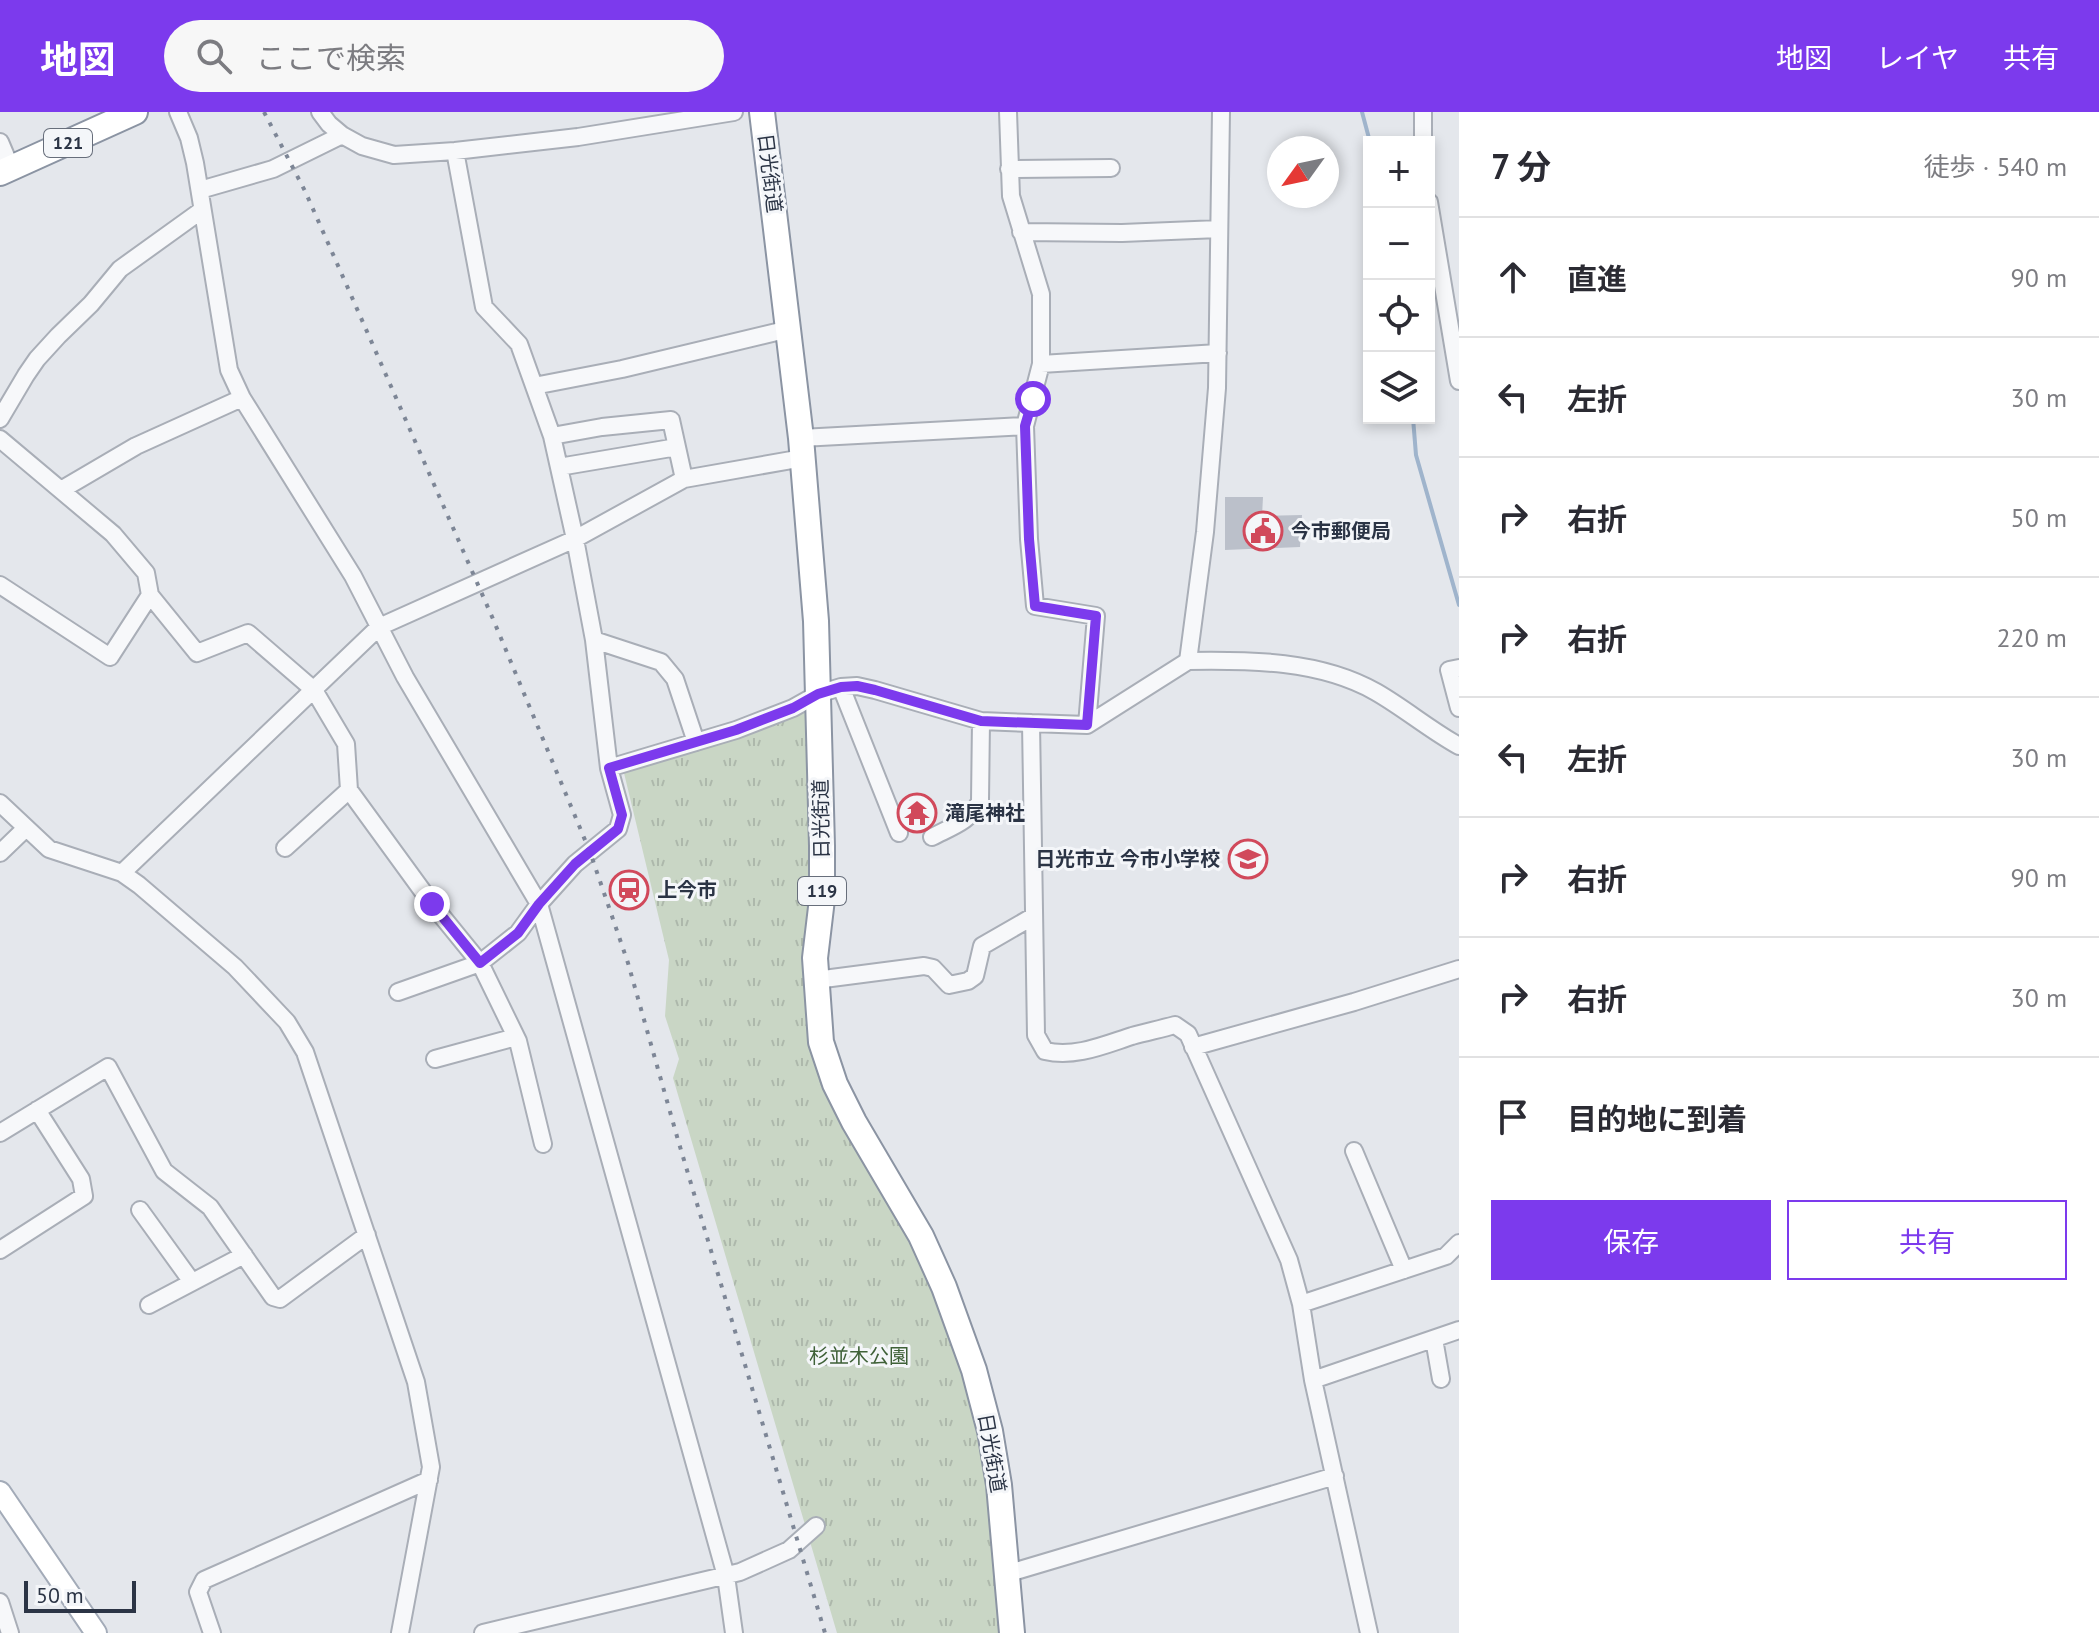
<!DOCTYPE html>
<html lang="ja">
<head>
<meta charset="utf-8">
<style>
  :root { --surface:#fff; --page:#f7f7f7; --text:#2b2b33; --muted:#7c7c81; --line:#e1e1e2; --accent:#7c3aed }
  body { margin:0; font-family:"PT Sans","Noto Sans JP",sans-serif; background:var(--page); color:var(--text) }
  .controls { position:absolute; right:24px; top:24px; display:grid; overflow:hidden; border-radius:0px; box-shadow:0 4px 12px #0003 }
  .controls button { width:72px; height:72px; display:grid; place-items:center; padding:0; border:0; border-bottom:2px solid var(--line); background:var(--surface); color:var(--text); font:40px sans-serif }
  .compass { position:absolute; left:1267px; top:24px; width:72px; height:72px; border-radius:50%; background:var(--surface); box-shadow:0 4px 12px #0003; rotate:237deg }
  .scale { position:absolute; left:24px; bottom:20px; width:112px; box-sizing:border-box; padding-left:8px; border:4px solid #2b3445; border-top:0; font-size:22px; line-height:28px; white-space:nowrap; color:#2b3445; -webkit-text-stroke:6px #f4f6f9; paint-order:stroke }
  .stop { position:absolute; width:24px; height:24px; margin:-18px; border:6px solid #7c3aed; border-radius:50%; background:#fff }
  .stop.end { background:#7c3aed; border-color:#fff; box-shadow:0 2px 8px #0008 }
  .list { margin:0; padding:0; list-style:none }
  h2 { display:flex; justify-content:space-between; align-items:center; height:104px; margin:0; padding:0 32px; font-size:34px }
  h2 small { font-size:26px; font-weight:400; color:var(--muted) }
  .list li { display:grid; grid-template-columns:52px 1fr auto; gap:24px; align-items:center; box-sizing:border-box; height:120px; padding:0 32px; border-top:2px solid var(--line) }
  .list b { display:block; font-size:30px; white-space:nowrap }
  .list em { font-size:26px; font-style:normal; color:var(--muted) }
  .actions { display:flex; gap:16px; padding:24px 32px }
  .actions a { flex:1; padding:18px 0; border:2px solid var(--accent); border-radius:0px; text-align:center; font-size:28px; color:var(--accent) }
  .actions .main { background:var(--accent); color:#fff }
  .icon { flex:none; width:44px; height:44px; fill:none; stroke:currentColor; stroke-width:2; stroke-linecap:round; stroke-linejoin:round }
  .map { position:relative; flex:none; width:1459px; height:1521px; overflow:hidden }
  header { display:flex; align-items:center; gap:48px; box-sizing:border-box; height:112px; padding:0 40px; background:var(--accent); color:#fff }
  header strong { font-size:38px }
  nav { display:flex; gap:44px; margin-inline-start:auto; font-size:28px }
  .search { width:560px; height:72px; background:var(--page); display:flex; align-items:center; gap:20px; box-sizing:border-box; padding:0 28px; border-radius:44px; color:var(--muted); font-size:30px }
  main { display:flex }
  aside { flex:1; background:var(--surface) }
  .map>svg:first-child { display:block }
  .park { fill:url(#park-tufts) }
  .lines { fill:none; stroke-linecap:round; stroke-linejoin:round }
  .stream { stroke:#9fb4cc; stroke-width:4 }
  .building { fill:#bbc0ca }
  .minor-casing { stroke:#a9aeb7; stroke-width:20 }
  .major-casing { stroke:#a3abb8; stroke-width:24 }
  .highway-casing { stroke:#8b94a3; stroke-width:28 }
  .minor { stroke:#f7f8fa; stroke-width:16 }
  .major { stroke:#fff; stroke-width:20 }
  .highway { stroke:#fff; stroke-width:24 }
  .rail { stroke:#7d8696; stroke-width:4; stroke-dasharray:4 8; stroke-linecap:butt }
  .route { stroke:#7c3aed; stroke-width:10 }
  .labels { text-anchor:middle; stroke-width:6; stroke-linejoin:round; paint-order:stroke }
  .shield { fill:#f4f6f9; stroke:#676e7b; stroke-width:2 }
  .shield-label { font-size:18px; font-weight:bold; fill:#2b3445 }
  .street-label { font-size:20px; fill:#2b3445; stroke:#f4f6f9 }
  .poi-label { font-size:20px; font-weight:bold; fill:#2b3445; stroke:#f4f6f9; text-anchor:start }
  .park-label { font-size:20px; fill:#3f6138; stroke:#f4f6f9 }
</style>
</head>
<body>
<header>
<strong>地図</strong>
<div class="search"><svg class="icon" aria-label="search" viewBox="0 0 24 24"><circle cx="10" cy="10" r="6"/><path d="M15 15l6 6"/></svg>ここで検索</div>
<nav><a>地図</a><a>レイヤ</a><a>共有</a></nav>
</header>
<main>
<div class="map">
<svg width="1459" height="1521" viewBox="0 0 1459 1521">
  <defs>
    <pattern id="park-tufts" width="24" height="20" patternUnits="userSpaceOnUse" patternTransform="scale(2)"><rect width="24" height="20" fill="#c9d6c5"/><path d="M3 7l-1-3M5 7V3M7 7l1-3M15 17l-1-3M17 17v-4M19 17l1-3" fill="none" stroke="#adb8ab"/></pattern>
  </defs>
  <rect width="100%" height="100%" fill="#e4e7ec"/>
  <path class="park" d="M813 591 814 924 919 1125 985 1323 1000 1521H837L673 966 679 947 665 904 669 848 624 661 786 604Z"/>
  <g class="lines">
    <path class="stream" d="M1362 0 1370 30
      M1413 306 1416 343 1459 493"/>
  </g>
  <path class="building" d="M1225 385H1263L1262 404 1302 403 1300 435 1225 438Z"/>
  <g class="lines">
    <defs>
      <path id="minor" d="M178 0 189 26 195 51 229 258 242 286 353 464 405 565 539 792 726 1464 734 1521
        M320 0 329 12 342 23 362 34 394 43 455 39 578 25 734 0
        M1008 0 1011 84 1041 182V252L1025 314 1029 427 1035 494 1096 504 1087 613
        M0 30 11 56
        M1423 30V0
        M1009 57 1111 56
        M200 78 273 57 342 23
        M1429 90 1459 269
        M1021 120 1122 121 1219 117
        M1041 252 1218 241
        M534 274 622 257 789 217
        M0 307 26 263 37 247 58 224 91 192 120 157 202 98
        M552 324 602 315 671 308 684 367
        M801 326 1025 314
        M0 327 113 422 146 461 150 483 197 541 248 521 314 578 346 632 349 678
        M559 355 677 335
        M61 378 136 334 242 286
        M0 473 110 545 150 483
        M594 528 661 550 675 567 696 630
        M1188 549C1250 548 1320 548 1376 580 1404 596 1430 618 1459 634
        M1459 556 1449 558 1459 596
        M841 575 899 721
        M1031 611 1087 613 1188 549 1205 420 1217 276 1221 0
        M609 656 736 618 793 596 818 582 841 575 857 574 875 578 981 609 1031 611 1036 923 1045 939C1075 946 1104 933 1132 924 1146 920 1161 917 1175 913L1188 922 1289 1148 1301 1192 1313 1268 1369 1521
        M0 691 49 737 122 761 139 773 235 855 287 910 305 940 416 1270 431 1355 400 1521
        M932 725C951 715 971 709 980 689L981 609
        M285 736 349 678 432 792 480 851 518 929 543 1032
        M0 741 26 716
        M122 761 379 515 575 427 684 367 803 346
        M816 868 924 854 933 856 949 873 968 869 975 864 982 834 1034 804
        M398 880 480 851 518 821 539 792 575 752 618 717 622 703 609 656 594 528 575 427 552 324 519 232 484 195 455 39
        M1193 935 1354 890 1459 857
        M435 947 516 925
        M0 1021 108 955 164 1059 210 1095 273 1185 280 1187 367 1123
        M1354 1039 1404 1158
        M140 1098 192 1170
        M0 1138 84 1084 81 1067 37 998
        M1301 1192 1446 1144 1459 1131
        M149 1193 244 1143
        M1434 1227 1441 1267
        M1313 1268 1459 1218
        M1006 1462 1335 1364
        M0 1490 10 1521
        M212 1521 198 1480 204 1468 429 1368
        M483 1521 740 1460 789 1438 816 1414"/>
      <path id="major" d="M0 1380 96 1521"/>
      <path id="highway" d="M762 0 801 326 816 509 822 734V787L815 846 821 930 835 972 854 1010 921 1124 944 1175 974 1258 990 1319 999 1373 1012 1521
        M0 61 135 0"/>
    </defs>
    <use href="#minor" class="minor-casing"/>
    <use href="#major" class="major-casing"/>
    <use href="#highway" class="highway-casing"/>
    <use href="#minor" class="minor"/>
    <use href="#major" class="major"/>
    <use href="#highway" class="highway"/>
    <path class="rail" d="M264 0 305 79 347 174 493 507 590 740 628 851 678 1028 825 1521"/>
  </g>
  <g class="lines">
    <path class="route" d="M432 792 480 851 518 821 539 792 575 752 618 717 622 703 609 656 736 618 793 596 818 582 841 575 857 574 875 578 981 609 1087 613 1096 504 1035 494 1029 427 1025 314 1033 287"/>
  </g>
  <defs>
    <symbol id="civic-ring" viewBox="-11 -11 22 22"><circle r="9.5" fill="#f4f6f9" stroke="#d1495b" stroke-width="1.5"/><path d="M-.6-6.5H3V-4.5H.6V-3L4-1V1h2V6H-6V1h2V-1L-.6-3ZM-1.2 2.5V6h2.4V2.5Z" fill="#d1495b"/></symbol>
    <symbol id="temple-ring" viewBox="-11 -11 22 22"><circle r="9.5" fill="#f4f6f9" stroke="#d1495b" stroke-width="1.5"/><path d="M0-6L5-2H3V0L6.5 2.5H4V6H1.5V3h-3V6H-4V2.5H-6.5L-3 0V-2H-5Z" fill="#d1495b"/></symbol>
    <symbol id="school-ring" viewBox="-11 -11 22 22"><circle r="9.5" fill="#f4f6f9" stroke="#d1495b" stroke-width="1.5"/><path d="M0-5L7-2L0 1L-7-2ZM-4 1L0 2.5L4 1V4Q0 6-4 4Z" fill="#d1495b"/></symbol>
    <symbol id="station-ring" viewBox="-11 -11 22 22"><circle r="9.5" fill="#f4f6f9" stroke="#d1495b" stroke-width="1.5"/><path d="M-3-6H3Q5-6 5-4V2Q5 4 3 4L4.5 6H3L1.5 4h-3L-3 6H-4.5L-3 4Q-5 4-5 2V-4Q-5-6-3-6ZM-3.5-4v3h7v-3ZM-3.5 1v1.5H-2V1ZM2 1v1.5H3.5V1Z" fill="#d1495b"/></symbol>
  </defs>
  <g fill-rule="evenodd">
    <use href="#civic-ring" x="1241" y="397" width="44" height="44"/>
    <use href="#temple-ring" x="895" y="679" width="44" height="44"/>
    <use href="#school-ring" x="1226" y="725" width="44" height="44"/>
    <use href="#station-ring" x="607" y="756" width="44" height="44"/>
  </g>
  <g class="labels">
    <g class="shield">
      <rect x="44" y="17" width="48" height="28" rx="6"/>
      <rect x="798" y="765" width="48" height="28" rx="6"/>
    </g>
    <g class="shield-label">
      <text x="68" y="37">121</text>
      <text x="822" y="785">119</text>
    </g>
    <g class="street-label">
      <text transform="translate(770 61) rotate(83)" y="7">日光街道</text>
      <text transform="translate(821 707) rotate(-91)" y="7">日光街道</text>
      <text transform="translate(992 1341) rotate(80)" y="7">日光街道</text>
    </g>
    <g class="poi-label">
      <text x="1291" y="426">今市郵便局</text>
      <text x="945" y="708">滝尾神社</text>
      <text x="1220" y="754" text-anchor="end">日光市立 今市小学校</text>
      <text x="657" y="785">上今市</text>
    </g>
    <g class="park-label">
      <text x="859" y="1251">杉並木公園</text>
    </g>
  </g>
</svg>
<div class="controls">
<button>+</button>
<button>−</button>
<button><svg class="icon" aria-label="locate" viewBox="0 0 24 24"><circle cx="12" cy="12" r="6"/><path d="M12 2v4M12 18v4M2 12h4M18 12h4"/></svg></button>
<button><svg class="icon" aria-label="layers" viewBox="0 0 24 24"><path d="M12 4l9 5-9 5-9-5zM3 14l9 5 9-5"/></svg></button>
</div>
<svg class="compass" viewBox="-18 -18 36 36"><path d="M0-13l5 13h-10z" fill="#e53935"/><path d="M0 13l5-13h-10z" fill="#7c7c81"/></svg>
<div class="scale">50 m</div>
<div class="stop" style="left:1033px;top:287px"></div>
<div class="stop end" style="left:432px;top:792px"></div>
</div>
<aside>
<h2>7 分<small>徒歩 · 540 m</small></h2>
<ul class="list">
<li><svg class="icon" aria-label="ahead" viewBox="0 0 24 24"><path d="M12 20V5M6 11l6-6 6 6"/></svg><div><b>直進</b></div><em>90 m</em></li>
<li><svg class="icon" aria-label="left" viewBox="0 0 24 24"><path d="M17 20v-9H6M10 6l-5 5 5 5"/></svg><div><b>左折</b></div><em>30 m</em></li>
<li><svg class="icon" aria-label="right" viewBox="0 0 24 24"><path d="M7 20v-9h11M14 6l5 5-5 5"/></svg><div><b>右折</b></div><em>50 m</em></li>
<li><svg class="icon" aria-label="right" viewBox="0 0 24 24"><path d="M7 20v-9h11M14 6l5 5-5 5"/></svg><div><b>右折</b></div><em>220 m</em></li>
<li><svg class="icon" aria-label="left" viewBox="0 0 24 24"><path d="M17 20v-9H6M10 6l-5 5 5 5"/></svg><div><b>左折</b></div><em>30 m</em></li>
<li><svg class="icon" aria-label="right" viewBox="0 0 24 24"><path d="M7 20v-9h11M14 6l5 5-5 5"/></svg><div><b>右折</b></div><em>90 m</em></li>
<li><svg class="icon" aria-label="right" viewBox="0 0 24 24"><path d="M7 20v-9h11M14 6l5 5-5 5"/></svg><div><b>右折</b></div><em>30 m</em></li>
<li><svg class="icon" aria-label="arrive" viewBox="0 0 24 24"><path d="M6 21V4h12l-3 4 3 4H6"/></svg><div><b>目的地に到着</b></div></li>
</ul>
<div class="actions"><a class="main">保存</a><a>共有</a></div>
</aside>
</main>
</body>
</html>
